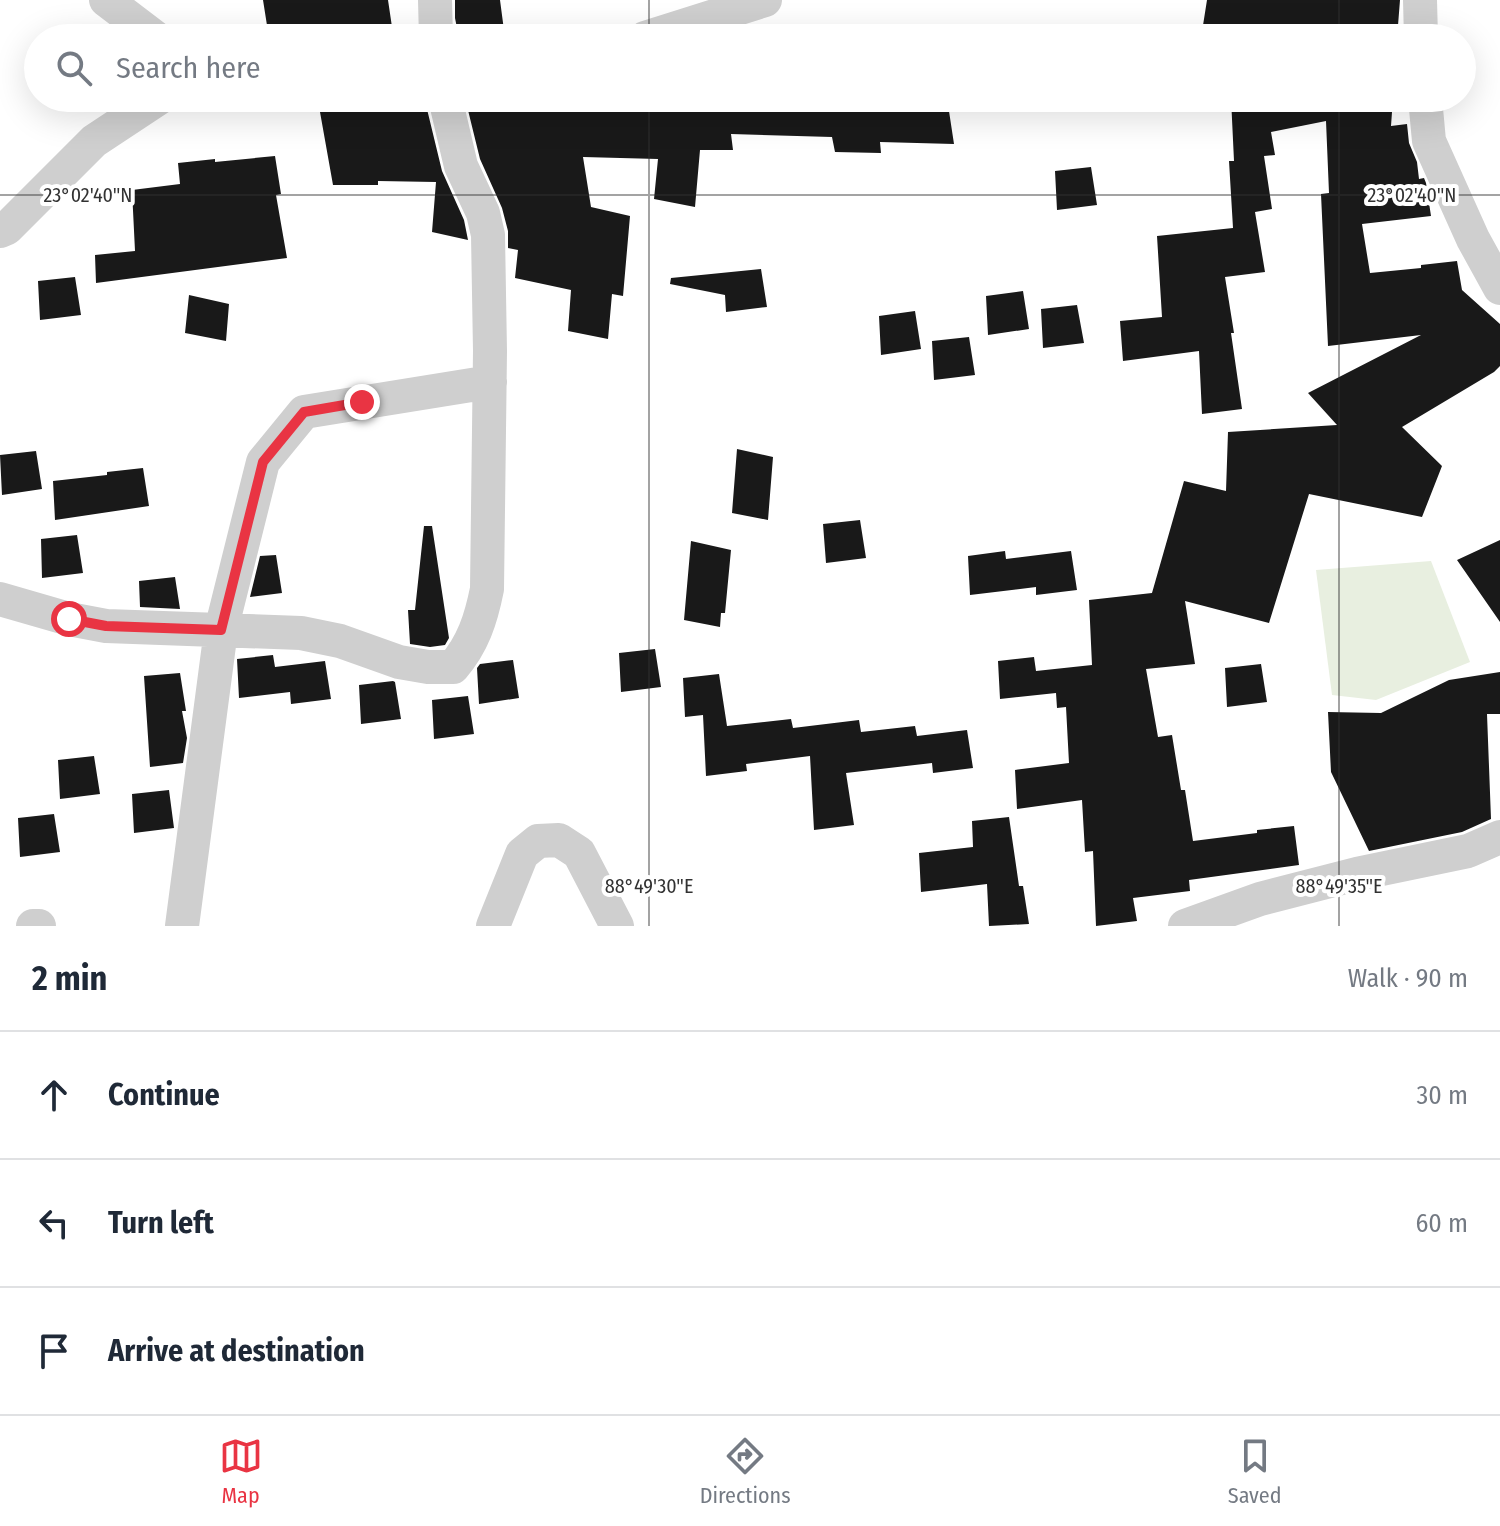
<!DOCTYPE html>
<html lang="en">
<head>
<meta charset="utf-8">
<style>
  :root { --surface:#fff; --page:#f6f6f7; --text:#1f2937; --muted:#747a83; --line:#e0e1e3; --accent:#e93443 }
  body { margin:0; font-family:"Fira Sans Condensed",sans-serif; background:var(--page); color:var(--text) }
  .stop { position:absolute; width:24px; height:24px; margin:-18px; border:6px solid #e93443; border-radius:50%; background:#fff }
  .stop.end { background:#e93443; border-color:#fff; box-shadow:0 2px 8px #0008 }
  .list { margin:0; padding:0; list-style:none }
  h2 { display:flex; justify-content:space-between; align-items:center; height:104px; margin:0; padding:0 32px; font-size:34px }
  h2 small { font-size:26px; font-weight:400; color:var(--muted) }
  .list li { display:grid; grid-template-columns:52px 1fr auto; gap:24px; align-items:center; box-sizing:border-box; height:128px; padding:0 32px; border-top:2px solid var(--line) }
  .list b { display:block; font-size:30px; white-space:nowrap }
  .list em { font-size:26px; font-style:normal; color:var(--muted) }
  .icon { flex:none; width:44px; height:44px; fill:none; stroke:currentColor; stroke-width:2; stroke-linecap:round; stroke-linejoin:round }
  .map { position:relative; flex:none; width:1500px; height:926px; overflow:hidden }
  .search { position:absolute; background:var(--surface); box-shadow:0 8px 32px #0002; left:24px; right:24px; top:24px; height:88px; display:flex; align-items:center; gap:20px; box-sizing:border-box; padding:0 28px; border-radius:44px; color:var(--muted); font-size:30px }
  .sheet { height:488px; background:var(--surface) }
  nav { display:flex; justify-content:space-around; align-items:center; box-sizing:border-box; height:112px; border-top:2px solid var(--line); background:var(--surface); font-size:22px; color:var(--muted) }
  nav a { display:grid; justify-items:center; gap:4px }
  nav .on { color:var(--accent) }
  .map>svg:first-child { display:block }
  .green { fill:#e8efe0 }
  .building { fill:#191919 }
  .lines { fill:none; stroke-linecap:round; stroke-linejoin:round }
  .minor { stroke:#cfcfcf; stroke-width:34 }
  .route { stroke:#e93443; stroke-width:10 }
  .ticks { fill:none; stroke:#323232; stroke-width:2; stroke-opacity:0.45 }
  .ticks-label { font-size:20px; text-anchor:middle; fill:#323232; stroke:#fff; stroke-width:8; stroke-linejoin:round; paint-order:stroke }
</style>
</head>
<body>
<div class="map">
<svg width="1500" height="926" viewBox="0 0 1500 926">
  <rect width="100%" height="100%" fill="#fff"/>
  <path class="green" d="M1431 561 1470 662 1376 700 1332 695 1316 570Z"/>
  <path class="building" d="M263 0H388L392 27 314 26 315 38H269Z
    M455 0H500L505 38H459L455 18Z
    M1207 0H1400L1397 38H1201Z
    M496 98H947L954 144 880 142 881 153 835 152 832 137 731 134 733 150H700L695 207 654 199 658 159 583 157 591 207 630 216 623 296 612 294 608 339 568 331 571 290 515 278 518 250 508 248V231L502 208 480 159 466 102Z
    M1231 98H1393L1391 126 1407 124 1409 143 1417 162 1419 179 1424 178 1426 183 1431 216 1362 224 1370 273 1421 268V265L1457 261 1462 290 1500 324V366L1494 372 1402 427 1442 466 1422 517 1309 494 1269 623 1185 601 1195 664 1146 669 1158 737 1172 735 1181 790H1185L1193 841 1257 833V830L1294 826 1299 865 1189 880 1190 891 1133 898 1137 921 1096 926 1093 851 1085 852 1082 800 1017 809 1015 770 1069 763 1066 707 1057 708 1056 693 1000 699 998 661 1034 657 1036 671 1092 665 1089 600 1152 593 1184 481 1226 491 1228 432 1337 425 1308 393 1421 335 1328 346 1321 194 1329 193 1326 121 1271 132 1275 155 1264 156 1272 209 1255 212 1265 272 1225 277 1234 333H1231L1242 409 1202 414 1199 351 1123 361 1120 321 1162 317 1157 236 1233 228 1229 161H1234Z
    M426 105 442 171 464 220 468 240 432 232 436 182 378 181V185H333L320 112 367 106 368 112Z
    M275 156 281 194 276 195 287 258 96 283 95 255 135 251 132 190 180 184 178 163 215 159V162Z
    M1091 167 1097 205 1057 210 1055 171Z
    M761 269 767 307 726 312 725 295 670 284 671 278Z
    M75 277 81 315 40 320 38 281Z
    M1023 291 1029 329 988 335 986 296Z
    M189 295 229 304 226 341 185 333Z
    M1077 305 1084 343 1043 348 1041 309Z
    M915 311 921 349 881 355 879 316Z
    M969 337 975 375 934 380 932 341Z
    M737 449 773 457 768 520 732 513Z
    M36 451 42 489 2 495 0 455Z
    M143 468 149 506 55 520 53 481 107 475V472Z
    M860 520 866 558 826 563 823 524Z
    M424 526H432L449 638 445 645 430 647 410 644 408 610H415Z
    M77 535 83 573 42 578 41 539Z
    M1500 540V622L1457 560Z
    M691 541 731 550 725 613H721L720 627 684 620Z
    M1005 551 1006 559 1071 551 1077 590 1036 595V587L970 595 968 556Z
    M276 555 282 593 250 597 260 556Z
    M175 577 180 609 140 607 139 581Z
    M655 649 661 687 621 692 619 653Z
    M273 655 275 667 325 661 331 699 291 704 290 692 239 698 237 659Z
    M513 660 519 698 479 704 477 668 480 664Z
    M1261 664 1267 702 1227 707 1225 668Z
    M1500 672V714H1487L1491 819 1462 832 1369 851 1331 772 1328 712 1381 713 1449 680Z
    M180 673 186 711H182L187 738 183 763 150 767 144 676Z
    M719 674 727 726 791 719 793 728 859 720 861 732 915 726 917 736 967 730 973 768 933 773 932 763 846 773 854 825 814 830 810 756 746 764 747 771 706 776 703 715 685 717 683 678Z
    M393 681 395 682 401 719 361 724 359 685Z
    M468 696 474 734 434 739 432 700Z
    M94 756 100 794 60 799 58 760Z
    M169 790 174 828 134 833 132 794Z
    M54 814 60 852 20 857 18 818Z
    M1009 817 1019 886H1023L1029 924 989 926 987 884 921 892 919 853 973 847 972 821Z"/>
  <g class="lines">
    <path class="minor" d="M106 0 156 38
      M435 0 436 38
      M1420 0 1421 38
      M645 38 765 0
      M1425 98 1429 141 1473 239 1500 288
      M0 231 7 228 94 141 159 98
      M0 599 69 619 106 626 301 633 340 641 399 662 428 667H453C473 644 481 619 487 589L490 351 488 235 483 213 461 166 445 98
      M33 926H39
      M182 926 221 630 263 462 304 412 490 382
      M493 926 522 854 538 841 559 840 579 853 617 926
      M1185 926 1260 899 1357 874 1468 851 1500 837"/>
  </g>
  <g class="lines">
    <path class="route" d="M69 619 106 626 221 630 263 462 304 412 362 402"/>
  </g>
  <path class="ticks" d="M649 0V38M1339 0V38M649 98V926M1339 98V926M0 195H1500"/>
  <g class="ticks-label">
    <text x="88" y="202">23°02'40"N</text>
    <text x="1412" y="202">23°02'40"N</text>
    <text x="649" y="893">88°49'30"E</text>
    <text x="1339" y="893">88°49'35"E</text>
  </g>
</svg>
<div class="stop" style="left:69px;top:619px"></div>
<div class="stop end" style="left:362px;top:402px"></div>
<div class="search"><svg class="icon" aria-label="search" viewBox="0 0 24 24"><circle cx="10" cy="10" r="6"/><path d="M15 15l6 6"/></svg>Search here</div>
</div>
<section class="sheet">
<h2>2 min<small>Walk · 90 m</small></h2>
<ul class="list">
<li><svg class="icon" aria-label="ahead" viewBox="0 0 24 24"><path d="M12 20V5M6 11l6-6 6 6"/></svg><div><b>Continue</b></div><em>30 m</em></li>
<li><svg class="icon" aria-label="left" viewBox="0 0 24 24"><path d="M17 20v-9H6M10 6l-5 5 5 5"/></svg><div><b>Turn left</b></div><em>60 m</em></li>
<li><svg class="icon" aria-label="arrive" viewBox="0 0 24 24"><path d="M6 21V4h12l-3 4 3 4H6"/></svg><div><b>Arrive at destination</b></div></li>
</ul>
</section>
<nav>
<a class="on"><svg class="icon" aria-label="map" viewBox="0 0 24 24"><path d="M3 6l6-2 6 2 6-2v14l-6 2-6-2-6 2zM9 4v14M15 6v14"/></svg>Map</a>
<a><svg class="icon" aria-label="directions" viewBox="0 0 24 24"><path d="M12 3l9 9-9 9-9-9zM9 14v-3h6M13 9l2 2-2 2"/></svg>Directions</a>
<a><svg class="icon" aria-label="saved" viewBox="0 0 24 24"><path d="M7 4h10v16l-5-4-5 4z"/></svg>Saved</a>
</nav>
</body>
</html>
